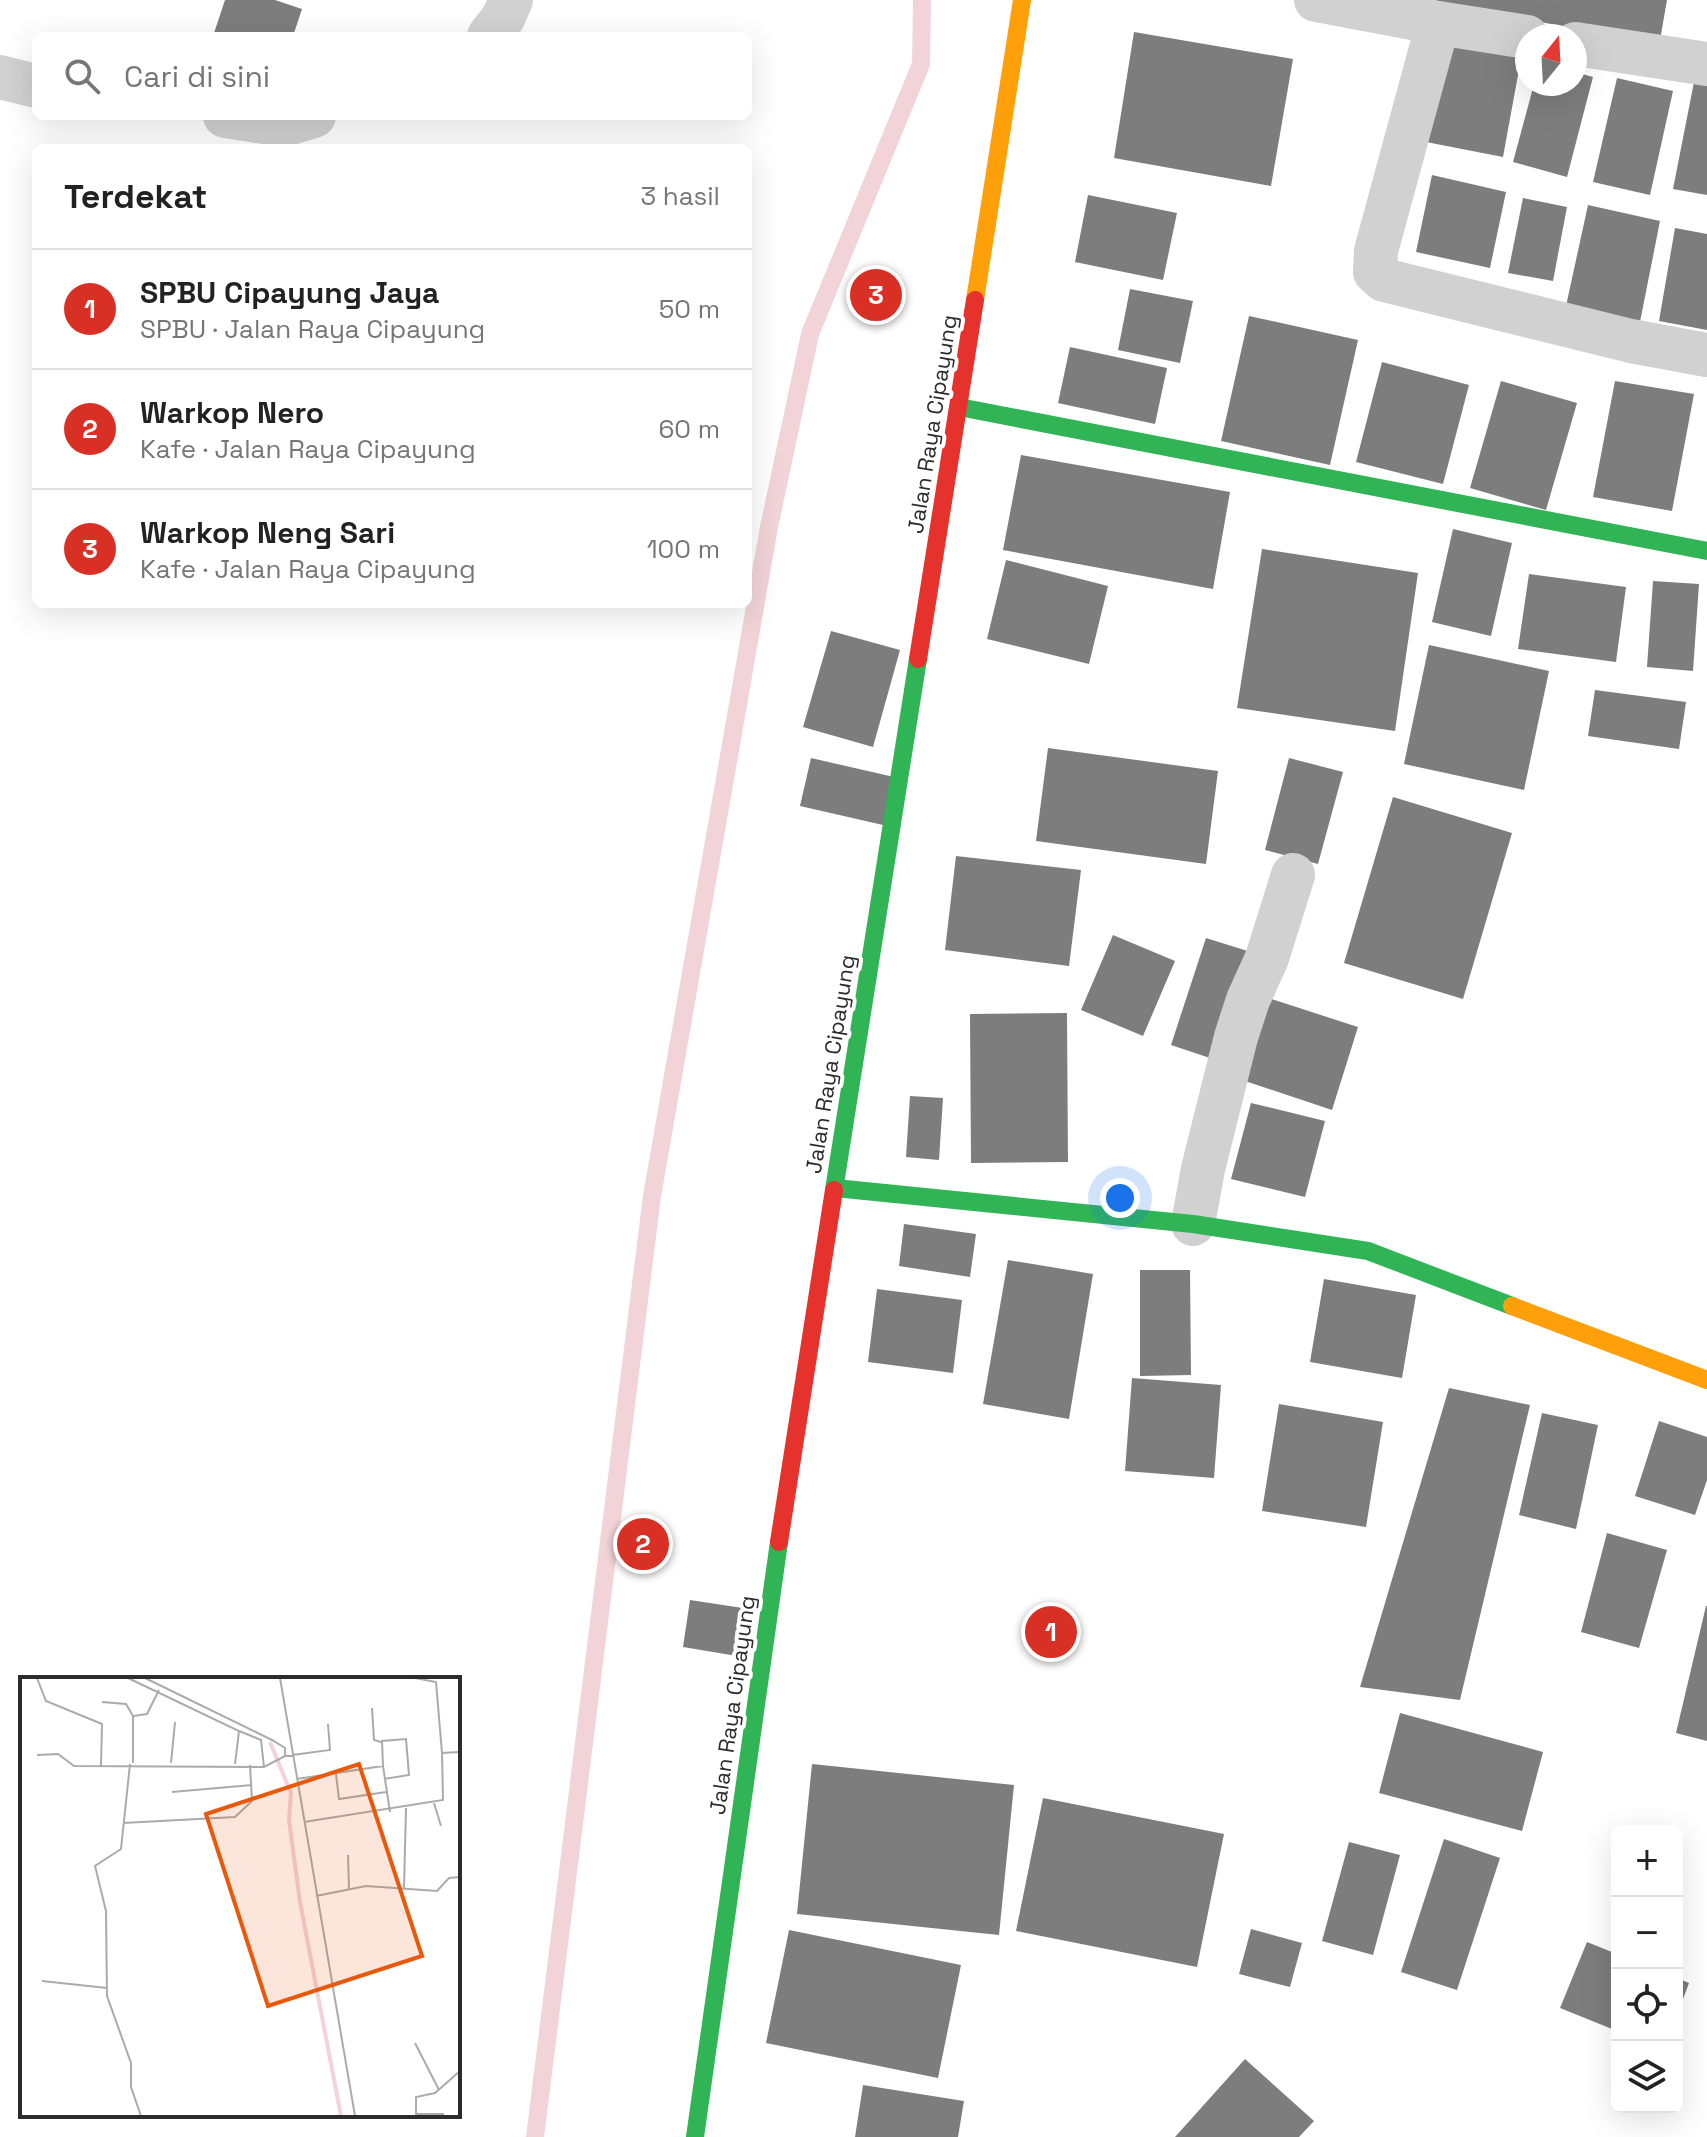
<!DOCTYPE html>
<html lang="id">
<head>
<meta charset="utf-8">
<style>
  :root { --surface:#fff; --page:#f6f6f6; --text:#222; --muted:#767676; --line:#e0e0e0; --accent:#d93025 }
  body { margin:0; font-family:"Space Grotesk",sans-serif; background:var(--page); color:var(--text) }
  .controls { position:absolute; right:24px; bottom:24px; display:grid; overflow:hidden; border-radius:12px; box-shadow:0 8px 32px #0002 }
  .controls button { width:72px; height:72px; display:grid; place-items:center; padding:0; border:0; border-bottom:2px solid var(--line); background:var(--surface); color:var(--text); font:40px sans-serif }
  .compass { position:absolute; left:1515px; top:24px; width:72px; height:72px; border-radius:50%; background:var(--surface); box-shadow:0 8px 32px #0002; rotate:18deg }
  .you { position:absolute; left:1120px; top:1198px; width:28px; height:28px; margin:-20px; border:6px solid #fff; border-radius:50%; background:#1a73e8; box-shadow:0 0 0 12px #1a73e833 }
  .badge { display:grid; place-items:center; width:52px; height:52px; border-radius:50%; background:var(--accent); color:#fff; font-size:26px; font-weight:700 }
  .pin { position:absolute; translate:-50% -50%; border:4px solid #fff; box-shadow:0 2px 8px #0006 }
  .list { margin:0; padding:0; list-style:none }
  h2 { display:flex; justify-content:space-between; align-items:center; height:104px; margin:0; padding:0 32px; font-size:34px }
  h2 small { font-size:26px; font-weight:400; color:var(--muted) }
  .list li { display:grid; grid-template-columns:52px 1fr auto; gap:24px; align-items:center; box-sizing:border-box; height:120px; padding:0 32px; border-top:2px solid var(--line) }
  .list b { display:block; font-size:30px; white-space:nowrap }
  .list p { margin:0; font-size:26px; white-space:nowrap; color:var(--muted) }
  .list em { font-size:26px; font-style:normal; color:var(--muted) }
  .icon { flex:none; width:44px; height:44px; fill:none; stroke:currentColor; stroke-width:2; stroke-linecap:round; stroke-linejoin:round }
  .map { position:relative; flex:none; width:1707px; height:2137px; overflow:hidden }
  .search { position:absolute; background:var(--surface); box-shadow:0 8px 32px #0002; left:32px; top:32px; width:720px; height:88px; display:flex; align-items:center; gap:20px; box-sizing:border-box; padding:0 28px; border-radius:12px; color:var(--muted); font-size:30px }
  .panel { position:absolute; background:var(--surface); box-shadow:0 8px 32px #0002; left:32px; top:144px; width:720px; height:464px; border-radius:12px }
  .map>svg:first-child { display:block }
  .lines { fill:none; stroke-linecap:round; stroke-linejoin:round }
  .stream { stroke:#f2d4d8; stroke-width:18 }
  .building { fill:#7d7d7d }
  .street { stroke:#d1d1d1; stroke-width:44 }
  .fast { stroke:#30b455; stroke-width:18 }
  .slow { stroke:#ff9f0a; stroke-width:18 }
  .jam { stroke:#e5322d; stroke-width:18 }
  .labels { text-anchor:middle; stroke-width:8; stroke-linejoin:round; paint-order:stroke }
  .street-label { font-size:22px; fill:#2c2c2c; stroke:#fff }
  .inset-river { fill:none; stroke:#f2d4d8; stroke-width:4 }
  .inset-road { fill:none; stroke:#ababab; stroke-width:2 }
  .view { fill:#e8590c; fill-opacity:0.15; stroke:#e8590c; stroke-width:4 }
  .inset-edge { fill:none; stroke:#2c2c2c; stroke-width:4 }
</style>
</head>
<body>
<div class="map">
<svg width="1707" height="2137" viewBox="0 0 1707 2137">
  <rect width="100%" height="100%" fill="#fff"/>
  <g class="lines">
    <path class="stream" d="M535 2137 652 1196 769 527 810 334 921 64 922 0"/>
  </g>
  <path class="building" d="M225 0H275L302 9 293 36H213Z
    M1433 0H1667L1659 46Z
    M1134 32 1293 59 1271 186 1114 158Z
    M1441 37 1522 53 1503 157 1421 141Z
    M1575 72 1593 77 1567 177 1513 162 1534 84H1575Z
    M1617 78 1673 91 1650 195 1593 182Z
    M1694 82 1707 84V195L1673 189Z
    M1432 175 1506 192 1490 268 1416 252Z
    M1088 195 1177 213 1163 280 1075 262Z
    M1523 198 1567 207 1553 281 1508 273Z
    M1588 205 1660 221 1640 322 1566 306Z
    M1675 228 1707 234V330L1659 321Z
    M1130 289 1193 301 1180 363 1118 350Z
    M1249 316 1358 340 1330 465 1221 441Z
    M1070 347 1167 368 1155 424 1058 403Z
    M1382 362 1469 385 1443 484 1356 462Z
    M1501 381 1577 403 1546 510 1470 488Z
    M1615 381 1694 394 1672 511 1593 497Z
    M1021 455 1230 492 1213 589 1003 550Z
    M1453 529 1512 543 1491 636 1432 622Z
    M1262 549 1418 573 1395 731 1237 708Z
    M1006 560 1108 586 1089 664 987 639Z
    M1529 574 1626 587 1616 662 1518 649Z
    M1653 581 1699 584 1693 671 1647 667Z
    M831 631 900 650 873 747 803 727Z
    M1429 645 1549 671 1524 790 1404 764Z
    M1595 690 1686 702 1679 749 1588 736Z
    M1048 748 1218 771 1206 864 1036 841Z
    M811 758 894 777 883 825 800 806Z
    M1289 758 1343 772 1318 864 1265 850Z
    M1393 797 1512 833 1463 999 1344 963Z
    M956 856 1081 870 1069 966 945 950Z
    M1113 935 1175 961 1143 1036 1081 1010Z
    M1206 938 1254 953 1219 1061 1171 1045Z
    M1265 997 1358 1027 1332 1110 1239 1079Z
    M1067 1013 1068 1162 971 1163 970 1014Z
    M910 1096 943 1098 939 1160 906 1157Z
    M1251 1103 1325 1121 1305 1197 1231 1179Z
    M904 1224 976 1234 970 1277 899 1266Z
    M1008 1260 1093 1274 1069 1419 983 1404Z
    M1140 1270H1190L1191 1375 1140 1376Z
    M1324 1279 1416 1295 1402 1378 1310 1362Z
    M877 1289 962 1300 953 1373 868 1362Z
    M1132 1378 1221 1385 1214 1478 1125 1471Z
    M1449 1388 1530 1405 1460 1700 1360 1687Z
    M1279 1404 1383 1422 1366 1527 1262 1511Z
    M1542 1413 1598 1425 1576 1529 1519 1515Z
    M1659 1421 1707 1437V1480L1695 1515 1635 1496Z
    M1607 1533 1667 1550 1639 1648 1581 1632Z
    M690 1600 756 1610 749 1658 683 1647Z
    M1706 1606H1707V1741L1676 1733Z
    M1400 1713 1543 1752 1522 1831 1379 1793Z
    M812 1764 1014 1785 999 1935 797 1914Z
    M1043 1798 1224 1834 1197 1967 1016 1931Z
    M1444 1839 1500 1858 1457 1990 1401 1972Z
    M1349 1842 1400 1855 1373 1955 1322 1941Z
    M1251 1929 1302 1943 1290 1987 1239 1974Z
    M789 1930 961 1965 938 2078 766 2043Z
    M1587 1942 1617 1954V2031L1560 2008Z
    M1677 1978 1689 1983 1677 2015Z
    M1245 2059 1314 2121 1299 2137H1175Z
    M863 2085 964 2101 958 2137H855Z"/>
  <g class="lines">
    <path class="street" d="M1316 0 1438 23 1527 37
      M1438 23 1376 251 1375 272 1384 280 1631 341 1707 355
      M489 36 503 18 511 0
      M1575 44 1707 64
      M0 77 36 86
      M225 116 284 125 314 116
      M1193 1224 1203 1169 1236 1037 1248 1000 1267 958 1293 875"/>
    <path class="fast" d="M959 407 1707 551
      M835 1188 1193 1224 1368 1251 1512 1306
      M834 1190 918 659
      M695 2137 779 1542"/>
    <path class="slow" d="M975 300 1022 0
      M1512 1306 1707 1380"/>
    <path class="jam" d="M918 659 975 300
      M779 1542 834 1190"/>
  </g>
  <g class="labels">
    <g class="street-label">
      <text transform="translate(932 424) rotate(-81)" y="8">Jalan Raya Cipayung</text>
      <text transform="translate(830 1064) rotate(-81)" y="8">Jalan Raya Cipayung</text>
      <text transform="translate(732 1705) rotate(-82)" y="8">Jalan Raya Cipayung</text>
    </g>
  </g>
  <g transform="translate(20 1677)">
    <rect width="440" height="440" fill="#fff"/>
    <path class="inset-river" d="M250 65 271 116 269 143 280 225 321 439"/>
    <path class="inset-road" d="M17 1 26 24 82 47 81 89M108 1 219 54 215 87M125 1 252 63 265 71V79M260 1 335 439M395 1 416 5 422 76M82 25 106 27 113 39M352 31 354 63 361 65M219 54 241 63 244 90M17 78 38 77 54 89 244 90 265 79 310 73 308 47M113 86V39L127 37 139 13M151 86 155 45M110 87 101 172 75 189 86 234 87 319 111 386V410L121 439M363 89 362 64 386 62 389 98 364 102M316 97 319 122 366 115M277 102 363 89 370 135M152 115 232 108M414 126 421 149M284 145 423 123 422 76 440 75M103 146 215 140 232 124 230 88M328 178 329 212M384 211 386 131M296 219 346 209 417 214 429 201 440 200M22 304 87 311M395 366 419 413M396 437H424M396 439V420L415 416 440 394"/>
    <path class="view" d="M339 87 402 279 248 329 186 137Z"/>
    <rect width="440" height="440" class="inset-edge"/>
  </g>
</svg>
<div class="controls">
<button>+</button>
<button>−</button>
<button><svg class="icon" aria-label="locate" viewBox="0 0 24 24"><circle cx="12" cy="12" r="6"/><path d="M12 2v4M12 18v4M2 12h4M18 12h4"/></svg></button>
<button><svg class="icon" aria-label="layers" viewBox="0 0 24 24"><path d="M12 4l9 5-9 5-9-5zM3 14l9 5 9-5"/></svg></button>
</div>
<svg class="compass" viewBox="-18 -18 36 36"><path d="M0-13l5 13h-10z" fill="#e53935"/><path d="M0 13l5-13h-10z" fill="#767676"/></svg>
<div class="you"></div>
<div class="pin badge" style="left:1051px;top:1632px">1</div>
<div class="pin badge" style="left:643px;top:1544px">2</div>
<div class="pin badge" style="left:876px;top:295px">3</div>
<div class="search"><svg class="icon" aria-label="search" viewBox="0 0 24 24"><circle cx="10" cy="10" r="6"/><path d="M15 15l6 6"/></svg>Cari di sini</div>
<section class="panel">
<h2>Terdekat<small>3 hasil</small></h2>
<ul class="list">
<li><span class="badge">1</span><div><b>SPBU Cipayung Jaya</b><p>SPBU · Jalan Raya Cipayung</p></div><em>50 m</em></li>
<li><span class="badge">2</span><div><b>Warkop Nero</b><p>Kafe · Jalan Raya Cipayung</p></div><em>60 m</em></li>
<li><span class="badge">3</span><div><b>Warkop Neng Sari</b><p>Kafe · Jalan Raya Cipayung</p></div><em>100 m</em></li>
</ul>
</section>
</div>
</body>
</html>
